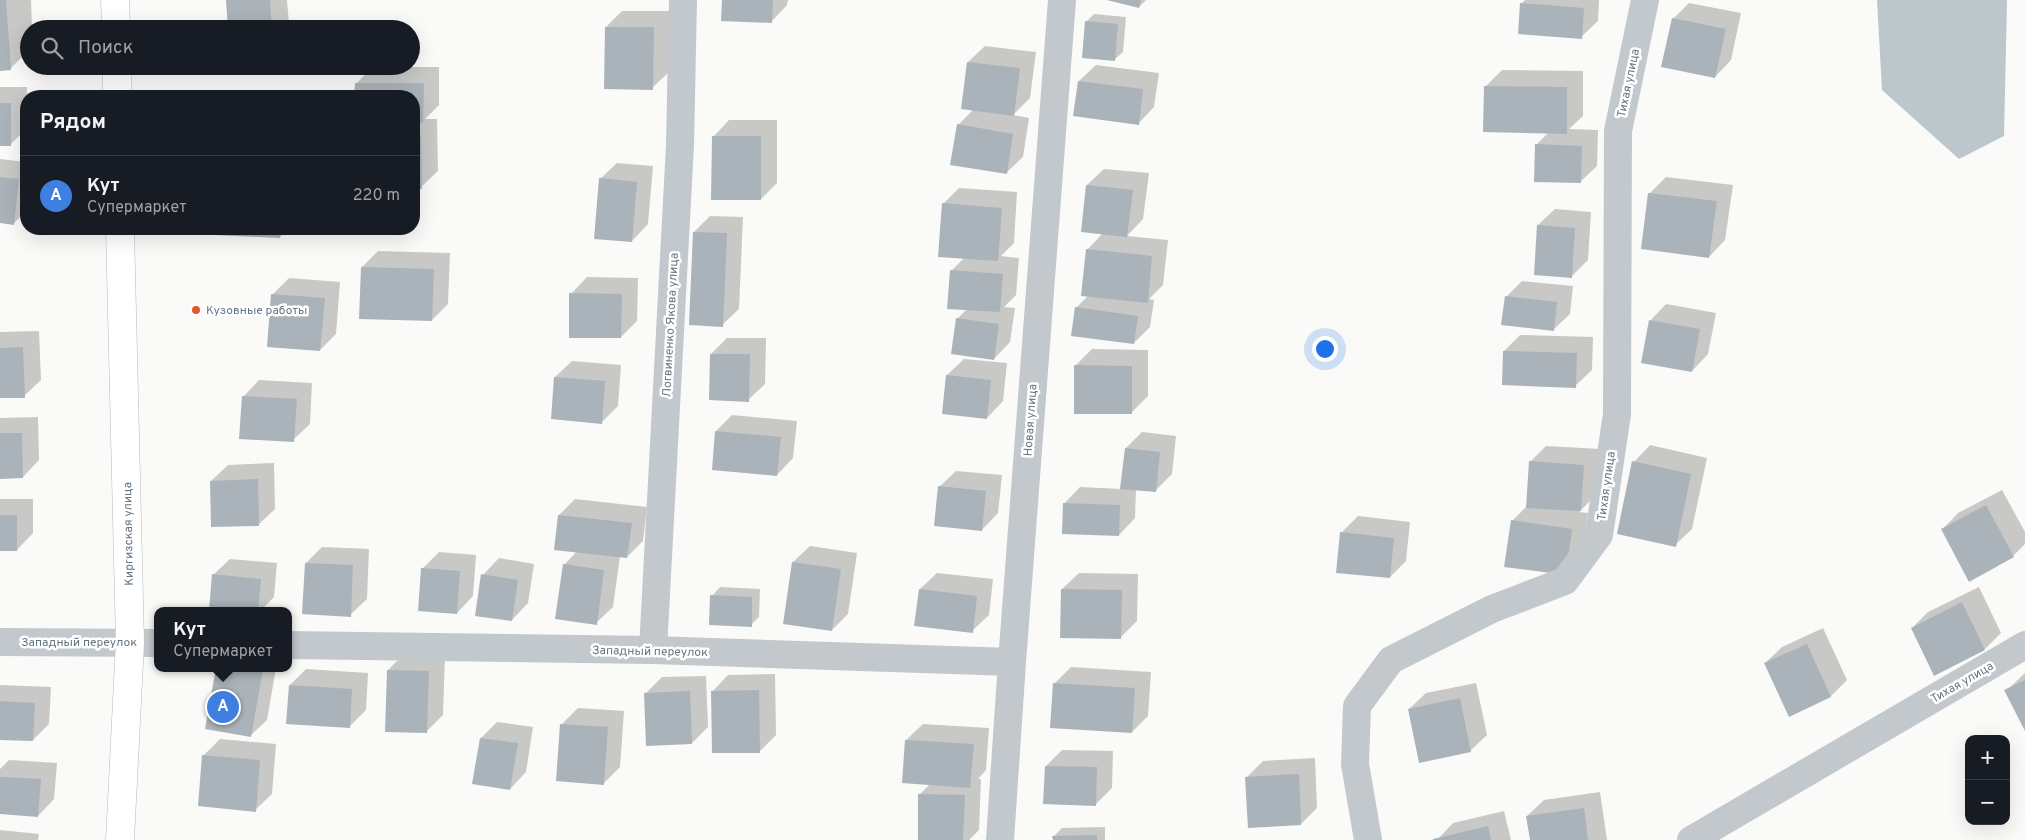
<!DOCTYPE html>
<html lang="ru">
<head>
<meta charset="utf-8">
<style>
  :root { --surface:#171b24; --page:#20242c; --text:#f1f3f6; --muted:#9ea1a6; --line:#363941; --accent:#2563eb }
  body { margin:0; font-family:Overpass,sans-serif; background:var(--page); color:var(--text) }
  .controls { position:absolute; right:15px; bottom:15px; display:grid; overflow:hidden; border-radius:10px; box-shadow:0 5px 20px #0002 }
  .controls button { width:45px; height:45px; display:grid; place-items:center; padding:0; border:0; border-bottom:1px solid var(--line); background:var(--surface); color:var(--text); font:25px sans-serif }
  .you { position:absolute; left:1324px; top:348px; width:18px; height:18px; margin:-12px; border:4px solid #fff; border-radius:50%; background:#1a73e8; box-shadow:0 0 0 8px #1a73e833 }
  .badge { display:grid; place-items:center; width:32px; height:32px; border-radius:50%; background:var(--accent); color:#fff; font-size:16px; font-weight:700 }
  .pin { position:absolute; translate:-50% -50%; border:2px solid #fff; box-shadow:0 1px 5px #0006 }
  .popup { position:absolute; left:154px; top:607px; width:138px; height:65px; box-sizing:border-box; display:grid; place-content:center; border-radius:10px; background:var(--surface); filter:drop-shadow(0 1px 4px #0005); font-size:16px; white-space:nowrap; color:var(--muted) }
  .popup b { font-size:19px; color:var(--text) }
  .popup::after { content:''; position:absolute; left:50%; top:100%; margin-left:-10px; border:10px solid transparent; border-top-color:var(--surface) }
  .list { margin:0; padding:0; list-style:none }
  h2 { display:flex; justify-content:space-between; align-items:center; height:65px; margin:0; padding:0 20px; font-size:21px }
  h2 small { font-size:16px; font-weight:400; color:var(--muted) }
  .list li { display:grid; grid-template-columns:32px 1fr auto; gap:15px; align-items:center; box-sizing:border-box; height:80px; padding:0 20px; border-top:1px solid var(--line) }
  .list b { display:block; font-size:19px; white-space:nowrap }
  .list p { margin:0; font-size:16px; white-space:nowrap; color:var(--muted) }
  .list em { font-size:16px; font-style:normal; color:var(--muted) }
  .icon { flex:none; width:28px; height:28px; fill:none; stroke:currentColor; stroke-width:2; stroke-linecap:round; stroke-linejoin:round }
  .map { position:relative; flex:none; width:2025px; height:840px; overflow:hidden }
  .search { position:absolute; background:var(--surface); box-shadow:0 5px 20px #0002; left:20px; top:20px; width:400px; height:55px; display:flex; align-items:center; gap:12px; box-sizing:border-box; padding:0 18px; border-radius:28px; color:var(--muted); font-size:19px }
  .panel { position:absolute; background:var(--surface); box-shadow:0 5px 20px #0002; left:20px; top:90px; width:400px; height:145px; border-radius:20px }
  .map>svg:first-child { display:block }
  .water { fill:#bbc7cb }
  .shadow { fill:#0003 }
  .building { fill:#aab3b9 }
  .lines { fill:none; stroke-linecap:round; stroke-linejoin:round }
  .secondary-casing { stroke:#b3babf; stroke-width:29 }
  .street { stroke:#c3c8cc; stroke-width:28 }
  .secondary { stroke:#fff; stroke-width:28 }
  .poi-dot { fill:#e4572e; stroke:#fff; stroke-width:2 }
  .labels { text-anchor:middle; stroke-width:5; stroke-linejoin:round; paint-order:stroke }
  .street-label { font-size:12px; fill:#657683; stroke:#fff }
  .poi-label { font-size:12px; fill:#657683; stroke:#fff; text-anchor:start }
</style>
</head>
<body>
<div class="map">
<svg width="2025" height="840" viewBox="0 0 2025 840">
  <rect width="100%" height="100%" fill="#fafaf8"/>
  <path class="water" d="M1877 0H2007L2004 136 1959 159 1882 90Z"/>
  <path class="shadow" d="M0 0H31L32 29H29V50L10 69 0 70Z
    M227 0H287L289 24 285 29H230Z
    M723 0H788L787 5 771 22Z
    M1109 0H1146L1139 7Z
    M1525 0H1599L1598 21 1581 37 1521 4Z
    M1689 3 1741 13 1731 60 1715 77 1673 19Z
    M622 11H669V72L652 88 606 27Z
    M1094 14 1126 17 1123 52 1114 60 1086 22Z
    M985 46 1036 52 1030 98 1013 115 1029 118 1023 157 1006 173 958 125 974 109 968 62Z
    M1096 65 1159 73 1154 107 1138 124 1079 81Z
    M372 67H439V105L425 119H437L438 171 421 187H414V96H356V84Z
    M1502 70 1583 71V116L1569 129 1598 130 1597 166 1580 182 1536 145 1549 132 1485 87Z
    M0 87H27L26 129 11 144H0Z
    M729 120H777V183L761 199 713 137Z
    M0 159 26 162V211L14 223 0 222Z
    M617 163 653 166 648 224 632 241 600 179Z
    M1104 169 1149 173 1143 219 1127 236 1168 240 1163 285 1149 299 1154 300 1150 327 1134 343 1076 308 1088 296 1087 250 1103 233 1087 185Z
    M1666 177 1733 185 1725 240 1709 257 1642 248 1650 193Z
    M959 188 1017 192 1014 243 1001 256 1019 258 1016 295 1004 307 1015 308 1010 342 994 359 957 319 967 309 952 270 965 257 943 204Z
    M1555 209 1591 212 1588 260 1572 276 1538 225Z
    M710 216 743 217 739 309 722 325 694 232Z
    M216 229H288L280 237 216 234Z
    M378 251 450 253 448 304 432 320 362 267Z
    M587 277 638 278 637 321 621 337 571 294Z
    M289 278 340 282 336 334 320 350 272 295Z
    M1522 281 1573 286 1570 314 1553 330 1506 297Z
    M1666 304 1716 313 1708 354 1692 371 1650 321Z
    M39 331 41 380 24 396 0 397V332Z
    M1520 335 1593 337 1592 370 1575 386 1504 351Z
    M727 338H766L765 384 748 400 711 354Z
    M1092 349 1148 350V396L1131 413 1076 365Z
    M964 359 1007 363 1003 401 987 418 943 413 947 375Z
    M572 361 621 365 618 406 602 422 555 377Z
    M259 380 312 383 310 424 293 440 243 397Z
    M732 415 797 421 793 458 777 475 716 431Z
    M38 417 39 460 23 477 0 478V418Z
    M1142 432 1176 436 1172 474 1155 491 1136 489 1135 518 1119 535 1064 504 1080 487 1122 489 1126 448Z
    M1650 445 1707 458 1692 529 1675 545 1634 462Z
    M1546 446 1600 449 1597 494 1579 512 1588 513 1582 558 1565 574 1512 521 1527 506 1530 462Z
    M274 463 275 509 258 525 211 481 228 465Z
    M956 471 1002 475 998 513 982 530 939 487Z
    M2002 490 2025 532V544L2013 556 1942 530 1958 513Z
    M0 499H33V533L17 550H0Z
    M575 499 647 507 643 541 627 557 620 556 613 607 596 623 564 565 577 551 559 515Z
    M1358 516 1410 522 1406 561 1390 577 1341 533Z
    M810 546 857 553 848 614 832 630 793 562Z
    M322 547 369 549 367 599 350 615 306 563Z
    M439 552 476 555 473 596 457 613 422 569Z
    M499 558 534 564 528 603 512 620 483 575Z
    M230 559 277 563 274 597 260 611 210 609 213 575Z
    M937 573 993 579 989 615 972 631 920 589Z
    M1079 573 1138 574 1137 621 1120 638 1062 589Z
    M720 587 760 589 759 617 751 625 712 596Z
    M1979 587 2001 633 1985 649 1912 628 1928 612Z
    M1823 628 1847 680 1831 696 1789 716 1765 663 1782 647Z
    M404 654 445 655 443 715 427 731 388 670Z
    M1071 667 1151 672 1148 716 1132 732 1054 684Z
    M217 668H276L267 720 250 736Z
    M306 669 368 673 366 710 349 727 290 685Z
    M2025 673V728L2006 691Z
    M775 674 776 735 759 752 712 692 728 675Z
    M706 676 708 727 692 743 646 693 662 677Z
    M1476 683 1487 735 1470 751 1409 709 1426 693Z
    M0 685 51 687 49 724 33 740 0 739Z
    M578 708 624 711 620 767 603 784 562 724Z
    M497 722 533 727 526 772 510 789 481 738Z
    M923 724 989 728 986 770 978 779H981L979 830 969 840H919L920 794 930 784 906 740Z
    M220 739 276 744 272 794 255 810 204 755Z
    M1062 750 1113 751 1112 788 1095 805 1046 766Z
    M1315 758 1317 808 1301 824 1247 777 1263 761Z
    M9 760 57 763 54 799 38 816 0 813V769Z
    M1600 792 1607 840H1531L1527 816 1544 800Z
    M1504 811 1511 840H1437L1453 823Z
    M1105 827V840H1054V836L1062 828Z
    M0 830 39 834 38 840H0Z"/>
  <path class="building" d="M0 0H6L11 70 0 71Z
    M226 0H270L272 29H228Z
    M722 0H773L772 23 721 21Z
    M1107 0H1141L1139 8Z
    M1520 3 1584 8 1582 39 1518 34Z
    M1672 18 1726 29 1715 78 1661 67Z
    M1085 21 1118 24 1115 61 1082 58Z
    M605 27H654L653 90 604 89Z
    M967 62 1020 68 1014 116 961 109Z
    M1078 81 1143 89 1139 125 1073 116Z
    M355 83H424L423 123H414V96H354Z
    M1484 86 1567 87V134L1483 132Z
    M0 103H11V146H0Z
    M957 124 1013 134 1007 174 950 165Z
    M414 135H421L422 189H414Z
    M712 136H761V200H711Z
    M1535 144 1582 146 1581 183 1534 182Z
    M0 177 19 179 14 225 0 223Z
    M599 178 637 182 632 242 594 239Z
    M1086 185 1133 190 1127 237 1081 232Z
    M1648 193 1717 201 1709 258 1641 249Z
    M942 203 1002 208 998 261 938 257Z
    M1537 225 1575 228 1572 278 1534 275Z
    M215 229H280V238L214 235Z
    M693 232 727 233 723 327 689 325Z
    M1086 249 1152 256 1148 303 1081 296Z
    M361 267 434 269 432 321 359 319Z
    M950 270 1003 274 1000 312 947 309Z
    M569 293 622 294 621 338H569Z
    M271 294 325 298 320 351 267 347Z
    M1505 296 1557 302 1554 331 1501 325Z
    M1075 307 1138 316 1134 344 1071 336Z
    M956 318 999 324 994 360 951 354Z
    M1649 320 1700 329 1692 372 1641 363Z
    M23 347 25 398H0V348Z
    M1503 351 1577 353 1576 388 1502 385Z
    M710 354H750L749 402 709 400Z
    M1074 365 1132 366V414H1074Z
    M946 375 991 380 987 419 942 414Z
    M554 377 605 381 602 424 551 419Z
    M242 396 297 399 294 442 239 439Z
    M715 431 781 437 777 476 712 470Z
    M0 433H22L23 478 0 479Z
    M1125 448 1160 452 1156 492 1120 489Z
    M1529 461 1584 465 1581 511 1526 508Z
    M1632 461 1691 474 1676 547 1617 534Z
    M258 479 259 526 211 527 210 481Z
    M938 486 986 491 982 531 934 526Z
    M1063 503 1120 505 1119 536 1062 534Z
    M1986 505 2014 557 1969 582 1941 529Z
    M0 515H17V551H0Z
    M558 515 632 523 627 558 554 550Z
    M1511 520 1572 529 1566 575 1504 567Z
    M1340 532 1394 538 1390 578 1336 573Z
    M792 562 841 569 832 631 783 624Z
    M305 563 353 565 351 617 302 614Z
    M563 564 604 570 597 625 555 619Z
    M421 568 460 571 457 614 418 611Z
    M212 574 261 579 258 611 209 610Z
    M481 574 518 580 512 621 475 616Z
    M919 589 977 596 973 633 914 626Z
    M1061 589 1122 590 1121 639 1060 638Z
    M710 595 752 597V627L709 625Z
    M1962 602 1985 650 1934 676 1911 628Z
    M1807 644 1831 697 1789 717 1764 663Z
    M216 668 263 669 251 737 205 729Z
    M387 670 429 671 427 733 385 732Z
    M2025 680V731L2004 690Z
    M1053 683 1135 688 1132 733 1050 728Z
    M289 685 352 689 350 728 286 724Z
    M759 690 760 753H712L711 691Z
    M690 691 692 744 646 746 644 693Z
    M1460 698 1471 752 1419 763 1408 709Z
    M0 701 35 703 33 741 0 740Z
    M560 724 608 727 604 785 556 781Z
    M480 738 518 743 510 790 472 784Z
    M905 740 974 744 970 788 902 783Z
    M202 755 260 760 256 812 198 806Z
    M1045 766 1097 767 1096 806 1043 804Z
    M1299 774 1301 825 1248 828 1245 777Z
    M0 777 41 779 38 817 0 814Z
    M918 794 965 795 963 840H918Z
    M1584 808 1588 840H1530L1526 816Z
    M1488 826 1491 840H1433V839Z
    M1097 835V840H1053L1052 836Z"/>
  <g class="lines">
    <defs>
      <path id="secondary" d="M115 0 116 29
        M117 66V96
        M120 840 130 642 120 229"/>
    </defs>
    <use href="#secondary" class="secondary-casing"/>
    <path class="street" d="M0 642 158 643
      M288 645 653 650 1012 662
      M653 650 680 145 683 0
      M1000 840 1012 662 1062 0
      M1368 840 1355 764 1357 706 1391 660 1492 609 1565 581 1599 535 1617 414 1618 131 1645 0
      M1691 840 2025 645"/>
    <use href="#secondary" class="secondary"/>
  </g>
  <circle class="poi-dot" cx="196" cy="310" r="5"/>
  <g class="labels">
    <g class="street-label">
      <text transform="translate(1628 83) rotate(-78)" y="4">Тихая улица</text>
      <text transform="translate(670 325) rotate(-87)" y="4">Логвиненко Якова улица</text>
      <text transform="translate(1030 420) rotate(-86)" y="4">Новая улица</text>
      <text transform="translate(1606 486) rotate(-82)" y="4">Тихая улица</text>
      <text transform="translate(128 534) rotate(-91)" y="4">Киргизская улица</text>
      <text x="79" y="646">Западный переулок</text>
      <text transform="translate(650 651) rotate(1)" y="4">Западный переулок</text>
      <text transform="translate(1962 682) rotate(-30)" y="4">Тихая улица</text>
    </g>
    <g class="poi-label">
      <text x="206" y="314">Кузовные работы</text>
    </g>
  </g>
</svg>
<div class="controls">
<button>+</button>
<button>−</button>
</div>
<div class="you"></div>
<div class="pin badge" style="left:223px;top:707px;background:#3f7fe0">A</div>
<div class="popup"><b>Кут</b>Супермаркет</div>
<div class="search"><svg class="icon" aria-label="search" viewBox="0 0 24 24"><circle cx="10" cy="10" r="6"/><path d="M15 15l6 6"/></svg>Поиск</div>
<section class="panel">
<h2>Рядом<small></small></h2>
<ul class="list">
<li><span class="badge" style="background:#3f7fe0">A</span><div><b>Кут</b><p>Супермаркет</p></div><em>220 m</em></li>
</ul>
</section>
</div>
</body>
</html>
